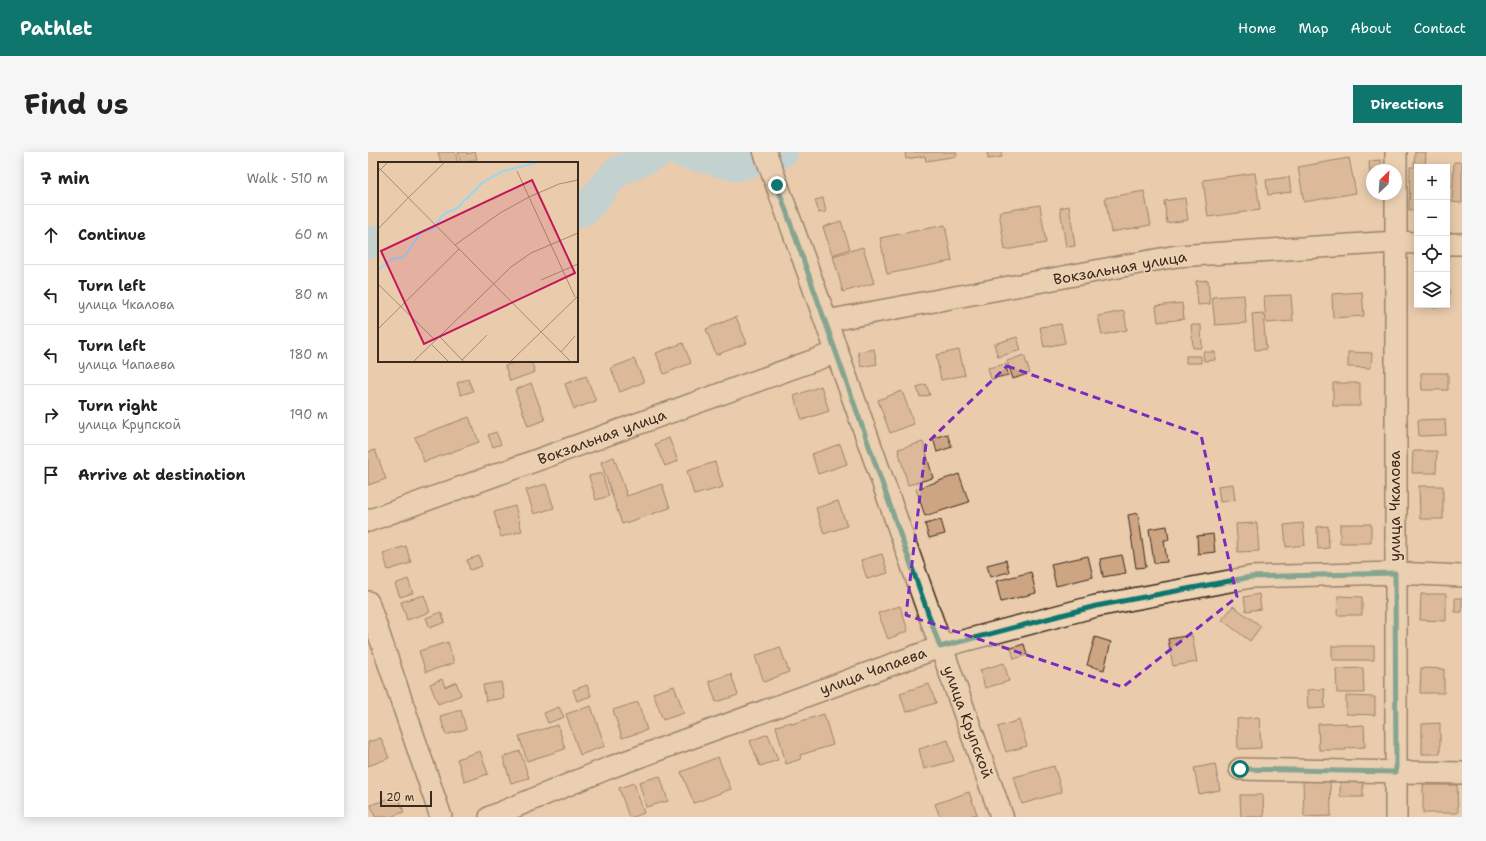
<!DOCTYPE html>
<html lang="en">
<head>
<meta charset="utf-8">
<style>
  :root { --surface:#fff; --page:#f6f6f6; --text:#222; --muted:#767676; --line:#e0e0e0; --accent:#0f766e }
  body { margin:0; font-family:"Shantell Sans",sans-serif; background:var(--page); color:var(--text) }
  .controls { position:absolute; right:12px; top:12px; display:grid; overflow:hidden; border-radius:0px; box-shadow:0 2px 10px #0003 }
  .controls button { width:36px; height:36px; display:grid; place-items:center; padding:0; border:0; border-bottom:1px solid var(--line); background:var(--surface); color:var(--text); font:20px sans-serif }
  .compass { position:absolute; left:998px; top:12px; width:36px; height:36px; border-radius:50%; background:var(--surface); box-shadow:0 2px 10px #0003; rotate:25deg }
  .scale { position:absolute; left:12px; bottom:10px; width:52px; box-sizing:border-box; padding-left:4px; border:2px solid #3b2a1e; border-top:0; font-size:11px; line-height:14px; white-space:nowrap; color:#3b2a1e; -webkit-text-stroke:3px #eed3b5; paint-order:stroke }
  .stop { position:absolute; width:12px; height:12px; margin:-9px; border:3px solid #0f766e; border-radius:50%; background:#fff }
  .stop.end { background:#0f766e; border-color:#fff; box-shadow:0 1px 4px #0008 }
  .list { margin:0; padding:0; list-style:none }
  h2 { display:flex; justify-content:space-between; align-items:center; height:52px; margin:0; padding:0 16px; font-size:17px }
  h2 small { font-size:13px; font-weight:400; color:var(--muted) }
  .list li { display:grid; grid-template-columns:26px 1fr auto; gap:12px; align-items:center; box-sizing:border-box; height:60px; padding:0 16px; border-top:1px solid var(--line) }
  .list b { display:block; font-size:15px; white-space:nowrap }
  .list p { margin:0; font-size:13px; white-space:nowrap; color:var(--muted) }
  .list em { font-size:13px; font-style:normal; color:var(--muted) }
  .icon { flex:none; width:22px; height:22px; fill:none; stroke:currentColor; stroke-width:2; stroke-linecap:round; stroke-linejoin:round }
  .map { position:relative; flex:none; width:1094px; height:665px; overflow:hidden; border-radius:0px }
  header { display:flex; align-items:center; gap:24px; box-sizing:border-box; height:56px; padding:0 20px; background:var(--accent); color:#fff }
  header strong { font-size:19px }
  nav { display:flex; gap:22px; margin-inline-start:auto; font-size:14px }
  .intro { display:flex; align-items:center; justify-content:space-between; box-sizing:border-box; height:96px; padding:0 24px }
  h1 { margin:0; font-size:28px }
  .button { padding:10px 18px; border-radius:0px; background:var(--accent); color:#fff; font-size:14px; font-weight:700 }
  main { display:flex; gap:24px; padding:0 24px }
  aside { flex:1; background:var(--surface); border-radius:0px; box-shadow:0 2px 10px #0003 }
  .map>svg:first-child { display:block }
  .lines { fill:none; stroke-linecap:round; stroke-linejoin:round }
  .river { stroke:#96d7f8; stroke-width:31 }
  .building { fill:#cda582; stroke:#3b2a1e }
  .minor-casing { stroke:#3b2a1e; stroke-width:24 }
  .major-casing { stroke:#3b2a1e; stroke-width:25 }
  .minor { stroke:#eed3b5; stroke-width:21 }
  .major { stroke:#eed3b5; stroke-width:22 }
  .route { stroke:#0f766e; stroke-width:5 }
  .marked { fill:none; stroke:#7b2cbf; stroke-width:3; stroke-dasharray:8 5; stroke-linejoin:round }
  .labels { text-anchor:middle; stroke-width:3; stroke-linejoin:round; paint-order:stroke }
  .street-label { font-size:15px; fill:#3b2a1e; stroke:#eed3b5 }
  .inset-river { fill:none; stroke:#96d7f8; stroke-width:2 }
  .inset-road { fill:none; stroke:#a48b74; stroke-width:1 }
  .view { fill:#c2185b; fill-opacity:0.15; stroke:#c2185b; stroke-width:2 }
  .inset-edge { fill:none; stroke:#3b2a1e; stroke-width:2 }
</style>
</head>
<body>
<header>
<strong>Pathlet</strong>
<nav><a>Home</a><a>Map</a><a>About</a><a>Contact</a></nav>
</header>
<div class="intro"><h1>Find us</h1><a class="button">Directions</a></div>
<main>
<aside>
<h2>7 min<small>Walk · 510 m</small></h2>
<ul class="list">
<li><svg class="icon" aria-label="ahead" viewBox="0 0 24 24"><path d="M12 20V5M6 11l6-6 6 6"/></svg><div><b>Continue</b></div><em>60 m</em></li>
<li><svg class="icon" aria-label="left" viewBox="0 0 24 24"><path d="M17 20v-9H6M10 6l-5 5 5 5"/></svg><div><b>Turn left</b><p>улица Чкалова</p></div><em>80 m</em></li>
<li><svg class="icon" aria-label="left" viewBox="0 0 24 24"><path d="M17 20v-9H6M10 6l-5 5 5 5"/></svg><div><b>Turn left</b><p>улица Чапаева</p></div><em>180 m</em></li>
<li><svg class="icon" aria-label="right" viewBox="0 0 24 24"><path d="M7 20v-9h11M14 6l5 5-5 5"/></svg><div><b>Turn right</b><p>улица Крупской</p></div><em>190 m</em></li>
<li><svg class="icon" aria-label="arrive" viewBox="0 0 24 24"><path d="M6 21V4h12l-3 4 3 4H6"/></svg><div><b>Arrive at destination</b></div></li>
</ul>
</aside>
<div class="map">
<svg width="1094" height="665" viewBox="0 0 1094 665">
  <rect width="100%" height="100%" fill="#eaccad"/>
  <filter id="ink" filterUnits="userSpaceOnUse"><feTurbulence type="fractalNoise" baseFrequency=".025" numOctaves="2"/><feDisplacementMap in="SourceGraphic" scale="8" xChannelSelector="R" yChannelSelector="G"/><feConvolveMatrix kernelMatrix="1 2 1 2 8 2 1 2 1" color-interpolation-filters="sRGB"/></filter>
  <g filter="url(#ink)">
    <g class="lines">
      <path class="river" d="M313 0 369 14 415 0
        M209 61 218 57 248 20 292 0
        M0 91 11 88"/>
    </g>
    <path class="building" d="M70 0H87L90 11H73Z
      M90 0H99V2L107 0 109 7 93 11Z
      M537 0H588L589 4 558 9 557 4 538 7Z
      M619 0H633L634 5 620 7Z
      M1047 0H1058L1057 13H1046Z
      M981 6 988 41 936 50 930 15Z
      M1013 8 1014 18H1004V26H1002L1001 9Z
      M1086 10H1094V51L1084 50Z
      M1042 15H1049V58H1041Z
      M887 21 892 58 840 65 835 28Z
      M921 25 923 40 900 43 898 28Z
      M776 39 783 73 743 80 737 46Z
      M455 46 458 60 451 61 447 48Z
      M817 46 820 68 799 71 796 49Z
      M672 53 678 91 637 98 631 60Z
      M701 54 707 94 698 95 692 56Z
      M473 69 482 97 464 103 455 75Z
      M577 73 584 109 519 122 512 86Z
      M495 95 506 131 475 140 465 104Z
      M840 128 842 152 830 153 828 129Z
      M1079 136H1081V155H1053V153H1079Z
      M994 140 996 164 965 166 964 142Z
      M876 143 878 171 847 173 844 145Z
      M923 143 925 169 898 171 896 144Z
      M814 151 816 167 790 170 788 154Z
      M756 159 759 178 734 183 730 164Z
      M895 161 898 197 887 198 884 162Z
      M368 165 379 191 348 203 338 177Z
      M693 172 697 191 676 195 672 175Z
      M823 173H833L834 196H825Z
      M649 185 653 198 630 205 626 192Z
      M315 191 323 211 296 222 288 201Z
      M506 197 509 212 493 215 490 200Z
      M591 198 597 223 573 228 568 203Z
      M835 200H847V208L836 209Z
      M980 200 1004 201 1003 216 980 215Z
      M656 203 662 221 645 227 639 209Z
      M818 204H833V211H818Z
      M266 207 276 230 252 240 243 216Z
      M150 209H163L167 220 142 229 137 214Z
      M638 212 640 223 623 227 620 216Z
      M1053 221H1080V238H1054Z
      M218 224 228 249 206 257 197 232Z
      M100 227 105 239 93 243 89 231Z
      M163 231 177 268 160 274 147 238Z
      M965 231H992V254H965Z
      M558 232 562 243 552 245 549 235Z
      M453 234 461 259 434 268 426 244Z
      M534 239 546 272 522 281 510 248Z
      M101 265 111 290 56 310 47 285Z
      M1077 267 1078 283 1051 284 1050 268Z
      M128 280 133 292 125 295 120 283Z
      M579 282 584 295 569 300 565 286Z
      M301 286 310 309 297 314 287 292Z
      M555 290 565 326 540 333 530 297Z
      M472 292 479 312 450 322 444 302Z
      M7 298 18 327 0 333V300Z
      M1045 299H1069L1068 321H1044Z
      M246 305 259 344 294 332 302 356 254 372 233 310Z
      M347 310 355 335 326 343 319 319Z
      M234 321 241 344 228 348 221 324Z
      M591 322 601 350 557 364 548 337Z
      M178 332 186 356 166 362 158 338Z
      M865 332 867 348 852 350 850 334Z
      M1051 334H1075V367H1052Z
      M470 349 479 374 456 382 448 356Z
      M147 354 154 379 133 385 126 360Z
      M770 361 778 415 768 416 760 363Z
      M573 368 577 382 561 386 557 372Z
      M889 371 891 399 870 400 868 372Z
      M935 371 937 393 918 395 916 373Z
      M972 372H1003V391H972Z
      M799 374 801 388H796L799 410 786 411 781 377Z
      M960 374 961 396 950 397 949 375Z
      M845 382 847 400 830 402 829 384Z
      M38 394 43 411 20 418 15 401Z
      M514 402 520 421 499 427 493 408Z
      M754 403 758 421 735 425 732 407Z
      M111 404 114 414 102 418 99 408Z
      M720 404 725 425 688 434 683 412Z
      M638 408 641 420 622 425 619 413Z
      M663 420 668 441 633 450 628 429Z
      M40 427 45 441 32 445 27 432Z
      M891 442 893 457 878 459 876 445Z
      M1053 442H1078V469L1052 468Z
      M56 443 62 460 39 468 33 450Z
      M970 444 994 445V463H969Z
      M1087 446H1094V460H1087Z
      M532 454 540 479 520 487 510 461Z
      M865 454 893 474 882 489 854 468Z
      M73 460 77 470 62 476 58 466Z
      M824 483 829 510 805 514 800 487Z
      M727 485 743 490 736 518 719 513Z
      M80 490 86 511 58 520 51 499Z
      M656 492 659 503 646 507 643 496Z
      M964 494H1006V508H964Z
      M412 495 421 520 396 530 387 504Z
      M636 511 641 529 617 536 612 518Z
      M995 516 996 541H969L968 517Z
      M1053 516 1076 517V541H1052Z
      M363 522 370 543 348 550 341 529Z
      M74 527 77 535 88 530 93 543 70 552 62 532Z
      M133 530 136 546 118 549 115 533Z
      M561 532 568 551 538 560 532 541Z
      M219 533 223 544 209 549 205 538Z
      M306 534 316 561 295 568 285 541Z
      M956 537 957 556 940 557 939 538Z
      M978 544 1007 545V563L978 562Z
      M270 550 279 578 254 586 245 558Z
      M223 554 237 594 212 603 198 562Z
      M191 555 196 565 180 571 176 561Z
      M93 558 98 577 78 583 72 564Z
      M456 562 465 593 432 603 433 607 418 612 408 574 423 570 424 572Z
      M891 565 893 596 870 597 869 567Z
      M651 568 659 594 638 600 630 575Z
      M979 571V574L996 573 997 595 978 596V598H951L950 572Z
      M1072 571V602H1054V572Z
      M190 573 197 597 159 609 151 584Z
      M400 582 410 608 392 614 382 589Z
      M13 586 21 606 0 614V590Z
      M580 588 586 609 556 617 551 597Z
      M112 599 120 622 97 630 89 607Z
      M152 599 161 626 143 631 135 605Z
      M350 605 363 637 326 651 313 620Z
      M847 612 852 638 831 642 826 616Z
      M686 614 694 640 654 652 646 625Z
      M292 624 300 649 278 655 271 630Z
      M962 627 963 664 936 665 935 628Z
      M972 627 995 628V645H972Z
      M266 631 276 661 266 665H261L251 636Z
      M1055 633H1089L1090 661H1055Z
      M601 640 609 662 600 665H572L567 652Z
      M30 643 36 660 22 665H7L3 653Z
      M872 643H895L896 665H873Z"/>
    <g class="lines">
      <defs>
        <path id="minor" d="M1079 92H1094
          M458 169 809 104 1028 90 1049 91
          M0 369 469 200
          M0 450 73 665
          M872 617 1094 621
          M122 665 243 615 572 495 728 454 883 425 1027 421 1094 424
          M1028 665V0"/>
        <path id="major" d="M397 0C478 221 554 444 634 665"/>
      </defs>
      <use href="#minor" class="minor-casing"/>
      <use href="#major" class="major-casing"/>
      <use href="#minor" class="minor"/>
      <use href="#major" class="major"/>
    </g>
  </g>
  <g class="lines" filter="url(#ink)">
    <path class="route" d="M409 33 572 495 728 454 883 425 1027 421 1028 620 872 617"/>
  </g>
  <path d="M0 0H1094V665H0ZM639 214 833 283 869 445 755 535 538 463 558 292Z" fill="#eaccad" fill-opacity=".55" fill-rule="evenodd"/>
  <path class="marked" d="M639 214 833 283 869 445 755 535 538 463 558 292Z"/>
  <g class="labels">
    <g class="street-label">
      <text transform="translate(752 116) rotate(-10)" y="5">Вокзальная улица</text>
      <text transform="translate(234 285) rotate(-20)" y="5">Вокзальная улица</text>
      <text transform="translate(1027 354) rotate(-90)" y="5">улица Чкалова</text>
      <text transform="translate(505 519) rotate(-20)" y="5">улица Чапаева</text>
      <text transform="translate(600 570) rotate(70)" y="5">улица Крупской</text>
    </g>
  </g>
  <g transform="translate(10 10)">
    <rect width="200" height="200" fill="#eaccad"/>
    <path class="inset-river" d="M0 108 14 97 26 95 44 69 55 67 64 54 69 50 77 48 104 21 125 9 161 0"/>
    <path class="inset-road" d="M0 5 193 200M139 9 197 135M0 10 10 0M30 36 67 0M0 67 30 36M77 83 122 51 151 35 181 22 200 18M163 118 200 102M0 122 58 179M0 167 81 87M62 175 86 200M54 183 71 200M183 190 197 174M84 198 109 173M35 200 133 105 153 91 200 71M132 200 200 134"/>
    <path class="view" d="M154 18 197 111 46 182 3 89Z"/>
    <rect width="200" height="200" class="inset-edge"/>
  </g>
</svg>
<div class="controls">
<button>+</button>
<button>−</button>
<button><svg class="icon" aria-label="locate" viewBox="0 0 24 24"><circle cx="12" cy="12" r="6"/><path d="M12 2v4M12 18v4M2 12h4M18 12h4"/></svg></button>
<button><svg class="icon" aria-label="layers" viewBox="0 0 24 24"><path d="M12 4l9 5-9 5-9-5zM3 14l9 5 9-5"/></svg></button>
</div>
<svg class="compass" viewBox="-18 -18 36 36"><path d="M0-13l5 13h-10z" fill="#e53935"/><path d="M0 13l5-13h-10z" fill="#767676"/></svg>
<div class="scale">20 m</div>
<div class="stop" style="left:872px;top:617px"></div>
<div class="stop end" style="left:409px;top:33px"></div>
</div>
</main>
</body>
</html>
